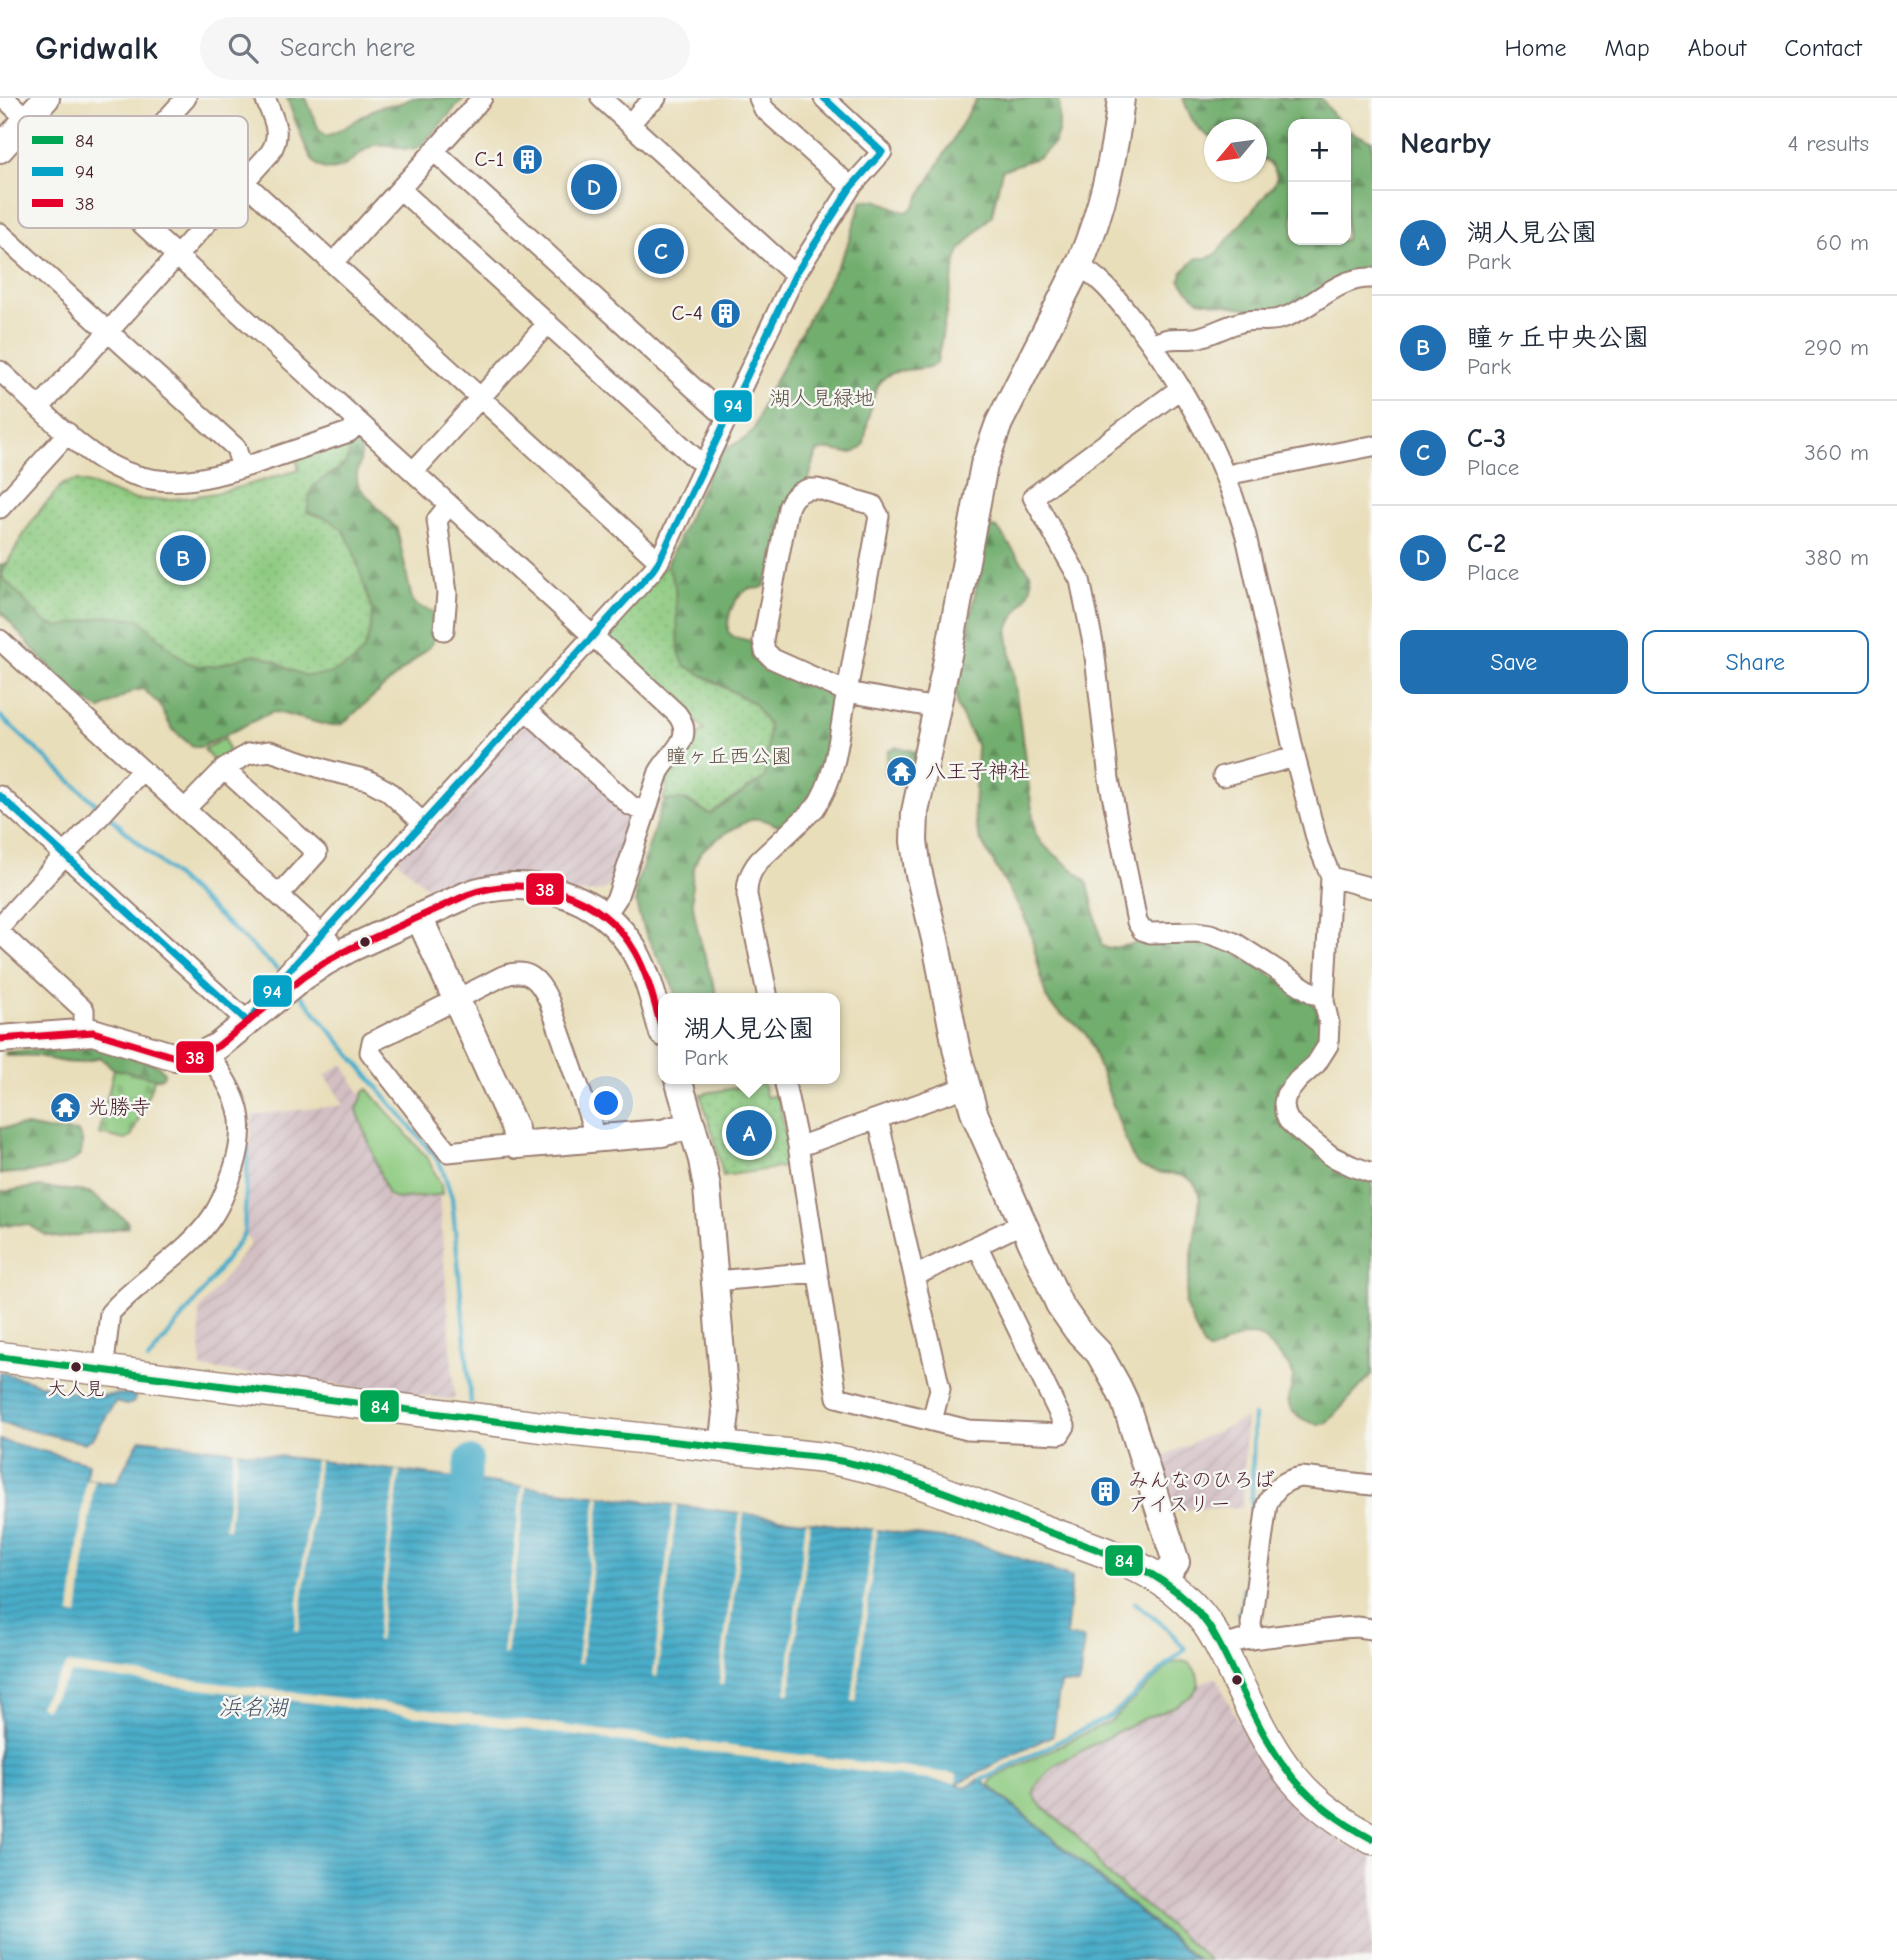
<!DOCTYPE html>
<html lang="en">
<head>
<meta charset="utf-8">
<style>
  :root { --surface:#fff; --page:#f6f6f7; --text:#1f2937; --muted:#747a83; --line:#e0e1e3; --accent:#1f6fb2 }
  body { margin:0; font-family:"Comic Neue","Klee One",sans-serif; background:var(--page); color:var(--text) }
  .controls { position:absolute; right:21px; top:21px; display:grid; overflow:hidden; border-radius:14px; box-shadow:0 2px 5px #0004 }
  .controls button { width:63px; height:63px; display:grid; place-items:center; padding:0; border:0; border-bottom:2px solid var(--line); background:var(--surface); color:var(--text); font:35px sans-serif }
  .compass { position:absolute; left:1204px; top:21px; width:63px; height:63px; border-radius:50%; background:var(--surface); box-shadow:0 2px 5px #0004; rotate:241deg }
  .you { position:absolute; left:607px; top:1006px; width:24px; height:24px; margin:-18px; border:5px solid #fff; border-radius:50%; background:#1a73e8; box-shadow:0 0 0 10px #1a73e833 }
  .badge { display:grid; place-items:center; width:46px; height:46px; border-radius:50%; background:var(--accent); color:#fff; font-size:23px; font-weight:700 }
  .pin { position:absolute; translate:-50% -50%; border:4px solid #fff; box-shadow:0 2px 7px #0006 }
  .popup { position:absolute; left:658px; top:895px; width:182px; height:91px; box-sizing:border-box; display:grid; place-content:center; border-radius:14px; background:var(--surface); filter:drop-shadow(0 2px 5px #0005); font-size:23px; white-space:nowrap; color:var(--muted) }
  .popup b { font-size:26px; color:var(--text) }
  .popup::after { content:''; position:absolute; left:50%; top:100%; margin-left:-14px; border:14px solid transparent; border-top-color:var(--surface) }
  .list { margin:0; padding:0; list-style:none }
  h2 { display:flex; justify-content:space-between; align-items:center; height:91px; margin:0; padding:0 28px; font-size:30px }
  h2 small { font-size:23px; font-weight:400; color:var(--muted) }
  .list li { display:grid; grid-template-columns:46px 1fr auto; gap:21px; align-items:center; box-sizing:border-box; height:105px; padding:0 28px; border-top:2px solid var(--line) }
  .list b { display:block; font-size:26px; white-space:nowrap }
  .list p { margin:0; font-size:23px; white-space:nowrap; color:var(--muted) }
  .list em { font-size:23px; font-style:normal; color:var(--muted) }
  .actions { display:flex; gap:14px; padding:21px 28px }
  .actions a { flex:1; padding:16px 0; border:2px solid var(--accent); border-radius:14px; text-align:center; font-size:24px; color:var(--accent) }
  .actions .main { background:var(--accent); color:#fff }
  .icon { flex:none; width:38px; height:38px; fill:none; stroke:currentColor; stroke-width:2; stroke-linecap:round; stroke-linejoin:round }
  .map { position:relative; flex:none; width:1372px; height:1862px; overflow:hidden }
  header { display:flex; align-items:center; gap:42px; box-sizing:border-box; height:98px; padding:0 35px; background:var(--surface); border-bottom:2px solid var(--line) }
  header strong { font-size:33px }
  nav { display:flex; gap:38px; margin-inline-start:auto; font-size:24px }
  .search { width:490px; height:63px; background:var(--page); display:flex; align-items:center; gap:18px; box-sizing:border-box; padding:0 24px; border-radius:38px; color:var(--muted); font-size:26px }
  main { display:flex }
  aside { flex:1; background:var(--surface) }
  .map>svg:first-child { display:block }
  .industrial { fill:url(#industrial-furrows) }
  .grass { fill:#8dca80; stroke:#6c7456; stroke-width:2 }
  .forest { fill:url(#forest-firs); stroke:#5e664c; stroke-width:2 }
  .cemetery { fill:url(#cemetery-stones); stroke:#6c7456; stroke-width:2 }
  .park { fill:url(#park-dots); stroke:#6c7456; stroke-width:2 }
  .water { fill:url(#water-rules); stroke:#4a667a; stroke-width:2 }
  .pier { fill:#e9deba }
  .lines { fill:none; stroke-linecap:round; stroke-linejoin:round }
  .stream { stroke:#4aadc9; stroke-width:4.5 }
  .river { stroke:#4aadc9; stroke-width:28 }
  .street-casing { stroke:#9a7e72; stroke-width:23 }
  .secondary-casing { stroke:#9a7e72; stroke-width:30 }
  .primary-casing { stroke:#9a7e72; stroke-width:33 }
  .street { stroke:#fff; stroke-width:19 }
  .secondary { stroke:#fff; stroke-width:26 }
  .primary { stroke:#fff; stroke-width:30 }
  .bus-1-casing { stroke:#f6f6f2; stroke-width:12 }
  .bus-2-casing { stroke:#f6f6f2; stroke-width:12 }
  .bus-3-casing { stroke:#f6f6f2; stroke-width:12 }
  .bus-1 { stroke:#00a651; stroke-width:7 }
  .bus-2 { stroke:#04a2c6; stroke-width:7 }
  .bus-3 { stroke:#e4002b; stroke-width:7 }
  .bus-dot { fill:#4a1f2b; stroke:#f6f6f2; stroke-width:2.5 }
  .labels { text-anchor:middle; stroke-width:5; stroke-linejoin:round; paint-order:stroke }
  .bus-label { font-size:19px; fill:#4a1f2b; stroke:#f6f6f2 }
  .poi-label { font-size:21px; fill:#4a1f2b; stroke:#f6f6f2; text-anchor:start }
  .park-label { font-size:21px; fill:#5e5244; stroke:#f6f6f2 }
  .water-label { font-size:23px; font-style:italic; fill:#4a586a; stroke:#f6f6f2 }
  .key { fill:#f6f6f2; stroke:#c2b6b6; stroke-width:2 }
  .key-label { font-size:19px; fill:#4a1f2b }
  .line-badge { stroke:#f6f6f2; stroke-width:2.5 }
  .badge-label { font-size:19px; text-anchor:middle; font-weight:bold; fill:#fff }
</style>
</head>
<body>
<header>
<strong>Gridwalk</strong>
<div class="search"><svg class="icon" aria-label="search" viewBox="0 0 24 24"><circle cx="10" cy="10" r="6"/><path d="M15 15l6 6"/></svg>Search here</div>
<nav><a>Home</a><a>Map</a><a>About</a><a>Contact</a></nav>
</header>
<main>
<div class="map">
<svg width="1372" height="1862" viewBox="0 0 1372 1862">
  <defs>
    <pattern id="industrial-furrows" width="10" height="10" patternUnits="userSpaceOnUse" patternTransform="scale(1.75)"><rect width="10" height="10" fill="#d2bec3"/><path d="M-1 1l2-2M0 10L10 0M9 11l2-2" fill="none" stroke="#b6a3a8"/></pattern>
    <pattern id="forest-firs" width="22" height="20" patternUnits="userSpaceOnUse" patternTransform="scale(1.75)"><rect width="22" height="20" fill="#72ae6e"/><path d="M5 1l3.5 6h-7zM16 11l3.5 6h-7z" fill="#608d5b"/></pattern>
    <pattern id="cemetery-stones" width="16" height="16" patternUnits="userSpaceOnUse" patternTransform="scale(1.75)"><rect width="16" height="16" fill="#8dca80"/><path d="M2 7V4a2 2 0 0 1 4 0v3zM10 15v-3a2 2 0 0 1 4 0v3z" fill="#7bad6f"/></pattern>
    <pattern id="park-dots" width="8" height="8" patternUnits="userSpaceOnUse" patternTransform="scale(1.75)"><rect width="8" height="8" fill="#8dca80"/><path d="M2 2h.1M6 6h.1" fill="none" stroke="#7bad6f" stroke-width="1.8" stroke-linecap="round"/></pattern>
    <pattern id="water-rules" width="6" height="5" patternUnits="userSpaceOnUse" patternTransform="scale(1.75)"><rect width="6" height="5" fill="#4aadc9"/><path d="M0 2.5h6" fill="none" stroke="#408ca3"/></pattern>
  </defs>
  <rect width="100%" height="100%" fill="#f6f6f2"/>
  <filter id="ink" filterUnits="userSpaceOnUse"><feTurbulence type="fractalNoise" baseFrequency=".0143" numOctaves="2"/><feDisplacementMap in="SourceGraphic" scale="14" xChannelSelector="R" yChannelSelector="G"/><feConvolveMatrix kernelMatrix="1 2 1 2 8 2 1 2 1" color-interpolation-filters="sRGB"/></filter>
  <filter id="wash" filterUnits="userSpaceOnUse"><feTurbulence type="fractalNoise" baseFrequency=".00686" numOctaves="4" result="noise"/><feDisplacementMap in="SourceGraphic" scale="28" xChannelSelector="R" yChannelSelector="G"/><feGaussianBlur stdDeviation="1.57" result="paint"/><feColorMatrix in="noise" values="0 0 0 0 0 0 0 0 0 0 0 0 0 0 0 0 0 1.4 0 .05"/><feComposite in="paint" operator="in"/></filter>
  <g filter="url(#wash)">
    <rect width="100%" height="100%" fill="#e9deba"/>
    <path class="industrial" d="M520 626H534L627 711 633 732 614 785 603 792 597 794 438 800 397 762Z
      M343 966 362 999 357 1012 389 1101 439 1097 455 1302 201 1270 199 1213 251 1145 246 1136 252 1017 344 1007 325 977Z
      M1246 1320 1243 1409 1173 1412 1157 1361Z
      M1216 1579 1256 1659 1286 1699 1323 1731 1344 1745 1372 1759V1862H1210L1105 1774 1087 1748 1039 1705 1033 1696 1038 1685 1055 1667 1135 1625 1176 1608 1192 1597 1199 1587Z"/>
    <path class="grass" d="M368 991 428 1061 441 1087 442 1096 439 1097 396 1101 390 1098 387 1095 357 1012 364 994Z
      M1182 1563 1190 1565 1197 1575 1199 1587 1192 1597 1176 1608 1134 1625 1055 1667 1038 1685 1033 1696 1039 1705 1087 1748 1105 1774 1210 1862H1198L991 1689 990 1685 992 1681 1112 1622 1170 1567Z"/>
    <path class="forest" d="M287 0H306L319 32 326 38C344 33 360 18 377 10 388 5 402 8 410 0H464L422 47C406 58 392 43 375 47 363 50 355 62 344 68 316 81 308 56 300 35 296 24 291 12 287 0Z
      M977 0H1059V31L1054 45 1040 59 1002 72 992 117 967 144 959 154 955 167 937 265C927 272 917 270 906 272 897 273 887 276 881 283 871 295 867 330 864 346 850 366 835 345 817 354L810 377 765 487 761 490 748 491C733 501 727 516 728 534L734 539 751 543 752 549V561L825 594C833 600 836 606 836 616L817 697 784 728C773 729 765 719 753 721 741 725 710 744 702 753 676 784 707 865 718 900H678C665 865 632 827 636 789L662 706C679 693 695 709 710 716L763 681 769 628 752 604 684 567 679 554 675 489 667 466 713 365 724 352 746 340 754 331 764 303 846 151 862 103C875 98 890 108 902 113L906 114 913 110Z
      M1183 0H1321L1340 26H1293V142H1346V32L1372 43V176L1293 209 1272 215 1199 202 1193 198 1180 182 1182 174 1197 160H1207L1215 157 1273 88 1277 79C1274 67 1268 63 1257 59L1256 32H1214V41C1194 32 1191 20 1183 0Z
      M357 343C369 357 351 373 359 389L397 431 412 502C417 512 428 510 436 515 437 528 438 538 429 549L342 626 330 628 280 615 272 614 201 649H193L172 631 159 606 143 591 133 593 101 611C80 609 17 532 0 513V467L7 465 39 413 64 386 78 383 98 401 307 414C309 407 307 399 311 393 319 377 341 377 348 360 350 354 348 350 352 344Z
      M994 429 998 431 1030 475C1039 498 1008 514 1008 537L1035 734 1041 745 1083 780 1088 786 1102 848 1109 851 1146 843 1197 840 1221 846 1306 898 1317 911 1322 925 1321 945 1277 1004 1372 1082V1276L1327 1325C1316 1329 1295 1320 1290 1309 1285 1299 1294 1288 1293 1277 1292 1269 1284 1262 1278 1256 1272 1250 1266 1241 1258 1238 1245 1233 1224 1247 1212 1253H1208L1202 1246 1185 1207 1200 1102C1196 1064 1162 1084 1139 1067 1135 1064 1132 1058 1130 1054L1089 941C1078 921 1056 920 1046 899L1030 833 1023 816 980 741 976 728 974 715 977 649 957 608 956 593 987 434 989 430Z
      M896 649 917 654 908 691 888 680 884 675 888 653Z
      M76 948H92L105 950 158 967 164 974V978L158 981 114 971 99 959C78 968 64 965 42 959 32 956 18 958 7 958L5 955 7 954Z
      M27 1028 47 1032 78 1034C82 1039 83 1043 82 1050 80 1075 19 1074 0 1076V1030Z
      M36 1089 89 1094 126 1122 128 1125 127 1129 60 1140 46 1137 29 1127 12 1126 0 1128V1094Z"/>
    <path class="cemetery" d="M225 640 229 657 216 667 204 651Z
      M114 971 155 980 132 1037 126 1042 99 1036Z"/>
    <path class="park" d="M347 343C356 373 328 372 314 388 307 396 310 404 307 414L328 421 343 432 351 446 372 512 370 533 364 552 352 565 329 576 307 578 290 572 274 562 255 556 215 568H199L187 564 177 557 139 521 106 518 59 529 44 524 1 478C15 449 31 421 53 398 56 394 60 388 64 386 84 376 115 400 136 401 193 406 246 387 299 372L296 359Z
      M667 466 675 489 679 554 684 567 754 606 769 628 765 679 710 716 687 702H663L668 687 662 684 677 660 704 631 610 544 609 530Z
      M763 985 766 999 778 997 791 1068 723 1078 715 1043 700 996Z"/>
    <path class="water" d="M0 1274 63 1293 99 1298 131 1295 136 1300 133 1305 126 1307 115 1304 93 1340 84 1345 0 1325Z
      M140 1341 973 1444 1072 1479 1066 1538 1084 1541 1079 1587 1060 1585 1053 1637 956 1686 965 1689 980 1681 1196 1862H0V1342L88 1365 86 1381 116 1385Z"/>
    <path class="pier" d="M234 1352 238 1353 229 1431 225 1430Z
      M315 1362 319 1363 299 1533 295 1532Z
      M396 1372 400 1373 379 1543 376 1542Z
      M86 1381 94 1382 78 1518 70 1516Z
      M522 1388H526L506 1556H502Z
      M597 1397 601 1398 581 1565H577Z
      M673 1407H677L657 1579 653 1578Z
      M740 1415H744L723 1587H719Z
      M806 1423 810 1424 790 1595H786Z
      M873 1431 877 1432 856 1604 852 1603Z
      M68 1566 72 1567 957 1676 956 1685 72 1575 45 1611 39 1607Z"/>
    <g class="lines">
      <path class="stream" d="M0 618 98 708
        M110 719 277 871
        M300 896 434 1057 442 1070 452 1100 471 1304
        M148 1262 199 1199 244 1136 248 1050
        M1251 1430 1254 1318
        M1246 1476 1251 1436
        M1238 1515 1241 1514 1244 1490
        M982 1682 1112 1617 1185 1551 1167 1530 1135 1505"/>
      <path class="river" d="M462 1418 469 1362"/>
    </g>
  </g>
  <g filter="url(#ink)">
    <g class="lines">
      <defs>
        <path id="street" d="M4 0 593 538 677 616C696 641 671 653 659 674L617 800 605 818
          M601 0 795 177
          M759 0 764 11 851 89
          M630 26 641 13 656 0
          M434 53 718 312 728 317
          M244 84 659 463
          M103 91 186 0
          M400 91 695 360 705 365
          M0 135 236 350 242 370
          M333 165 482 0
          M1078 168C1101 179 1116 200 1132 220 1183 285 1223 359 1246 438L1295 659 1318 747 1331 779 1372 790
          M1153 248C1168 237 1177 242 1195 240 1213 237 1228 226 1246 223 1257 221 1268 224 1279 221 1313 212 1334 179 1372 180
          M0 273C30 300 66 339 100 361 158 398 209 381 269 361 296 352 323 343 349 334L359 324
          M1181 290 1033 399 1080 482 1094 550 1109 681 1137 824 1142 832 1150 835 1197 834 1210 836 1235 845 1314 896 1324 897
          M40 309 270 55C283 35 273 20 265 0
          M413 374 548 225
          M1226 379 1236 375 1372 348
          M808 391H818L873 407 879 418 847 594 773 561 765 553 763 542 788 410C792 399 797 395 808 391Z
          M0 410 68 335
          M444 532 447 495 437 422 449 407
          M0 542 330 844
          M526 612 631 708 645 713
          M224 671 317 755 279 797
          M1223 678 1295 659
          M0 698 248 924 285 877 652 473 659 463 795 177 851 89 882 54 824 0
          M185 711 224 671 248 656 270 653 330 673 368 682 388 693 423 725
          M1331 779 1324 903 1329 925 1328 947 1316 966 1298 982 1286 997 1284 1005 1285 1014 1288 1022 1294 1028 1331 1058 1352 1068 1372 1075
          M0 828 142 672
          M0 835 84 912V934
          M768 900 747 797C747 783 750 774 759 763L815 710C838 677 839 632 847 594L937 610
          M784 981 798 1047 837 1299 968 1332 1060 1336 1065 1328 977 1147
          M878 1021 940 1291 932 1323
          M517 1047 448 1054 370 954 372 944 503 878C528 869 539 881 549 903L591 1024 593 1041
          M798 1047 809 1045 966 989
          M914 1176 923 1174 1023 1125
          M715 1183 817 1174
          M103 1274 110 1215C139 1182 188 1155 212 1119 222 1104 228 1087 234 1070 250 1018 236 998 208 955
          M1253 1541 1251 1526 1267 1406C1275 1390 1284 1382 1301 1379L1372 1387
          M1220 1549 1243 1542 1341 1530 1357 1529 1372 1531"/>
        <path id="secondary" d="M1121 0C1115 56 1103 110 1081 163L999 325 984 367 951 543 915 714 914 743 918 772 935 841 957 954 975 1017 1059 1206 1077 1232 1099 1255 1117 1287 1125 1304 1176 1464 1162 1483
          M0 51 46 0
          M419 819 515 1031 517 1047 662 1035 692 1027
          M0 941 93 934 175 959H197L218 948 303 879 325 864 349 851 467 797C528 774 603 796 635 854 649 879 655 908 663 935
          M678 981 702 1062 707 1090 726 1315 722 1349"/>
        <path id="primary" d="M0 1259 557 1331 824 1360C895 1371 963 1402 1030 1427 1074 1444 1123 1457 1162 1483 1180 1495 1196 1510 1208 1527 1222 1548 1231 1571 1242 1593 1276 1664 1300 1703 1372 1741"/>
      </defs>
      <use href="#street" class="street-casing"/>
      <use href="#secondary" class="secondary-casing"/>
      <use href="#primary" class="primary-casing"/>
      <use href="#street" class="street"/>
      <use href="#secondary" class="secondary"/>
      <use href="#primary" class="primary"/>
      <defs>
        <path id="bus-1" d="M0 1259 557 1331 824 1360C895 1371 963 1402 1030 1427 1074 1444 1123 1457 1162 1483 1180 1495 1196 1510 1208 1527 1222 1548 1231 1571 1242 1593 1276 1664 1300 1703 1372 1741"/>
        <path id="bus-2" d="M0 698 248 924 285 877 652 473 659 463 795 177 851 89 882 54 824 0"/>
        <path id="bus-3" d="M0 941 93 934 175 959H197L218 948 303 879 325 864 349 851 467 797C528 774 603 796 635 854 649 879 655 908 663 935"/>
      </defs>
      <use href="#bus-1" class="bus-1-casing"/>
      <use href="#bus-2" class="bus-2-casing"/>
      <use href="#bus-3" class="bus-3-casing"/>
      <use href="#bus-1" class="bus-1"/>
      <use href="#bus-2" class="bus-2"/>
      <use href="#bus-3" class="bus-3"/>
    </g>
  </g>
  <defs>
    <symbol id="building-disc" viewBox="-11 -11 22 22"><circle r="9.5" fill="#1f6fb2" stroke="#f6f6f2"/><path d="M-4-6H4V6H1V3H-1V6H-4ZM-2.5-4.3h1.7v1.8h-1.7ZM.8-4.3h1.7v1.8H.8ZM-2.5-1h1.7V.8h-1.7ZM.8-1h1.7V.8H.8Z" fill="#fff"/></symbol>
    <symbol id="temple-disc" viewBox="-11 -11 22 22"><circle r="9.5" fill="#1f6fb2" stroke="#f6f6f2"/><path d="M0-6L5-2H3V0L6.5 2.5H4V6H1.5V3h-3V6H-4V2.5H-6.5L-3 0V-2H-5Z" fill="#fff"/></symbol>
  </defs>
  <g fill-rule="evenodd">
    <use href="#building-disc" x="510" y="44" width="35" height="35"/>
    <use href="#building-disc" x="708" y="198" width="35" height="35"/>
    <use href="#temple-disc" x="884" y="656" width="35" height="35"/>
    <use href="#temple-disc" x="48" y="992" width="35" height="35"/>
    <use href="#building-disc" x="1088" y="1376" width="35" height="35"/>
  </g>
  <g class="bus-dot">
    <circle cx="365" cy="844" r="6"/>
    <circle cx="76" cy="1269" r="6"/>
    <circle cx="1237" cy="1582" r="6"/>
  </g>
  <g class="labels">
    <g class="bus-label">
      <text x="76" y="1297">大人見</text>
    </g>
    <g class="poi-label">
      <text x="504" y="68" text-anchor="end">C-1</text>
      <text x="703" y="222" text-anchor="end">C-4</text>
      <text x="925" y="680">八王子神社</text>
      <text x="88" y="1016">光勝寺</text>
      <text x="1128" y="1389">みんなのひろば<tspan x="1128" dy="24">アイスリー</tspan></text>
    </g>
    <g class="park-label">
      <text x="822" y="307">湖人見緑地</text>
      <text x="729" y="665">瞳ヶ丘西公園</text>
    </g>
    <g class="water-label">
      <text x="253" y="1617">浜名湖</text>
    </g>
  </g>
  <rect x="18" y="18" width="230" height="112" rx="10" class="key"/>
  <rect x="32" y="38" width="31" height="8" fill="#00a651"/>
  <rect x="32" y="69" width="31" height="9" fill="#04a2c6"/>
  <rect x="32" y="101" width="31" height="8" fill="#e4002b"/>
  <g class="key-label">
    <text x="75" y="49">84</text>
    <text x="75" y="80">94</text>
    <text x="75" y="112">38</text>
  </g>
  <g class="line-badge">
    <rect x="713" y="291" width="40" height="34" rx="7" fill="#04a2c6"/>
    <rect x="525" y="774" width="40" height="34" rx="7" fill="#e4002b"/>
    <rect x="252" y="876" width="41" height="34" rx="7" fill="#04a2c6"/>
    <rect x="175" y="942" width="40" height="34" rx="7" fill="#e4002b"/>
    <rect x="359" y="1291" width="41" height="34" rx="7" fill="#00a651"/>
    <rect x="1104" y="1446" width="40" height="33" rx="7" fill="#00a651"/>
  </g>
  <g class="badge-label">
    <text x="733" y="314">94</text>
    <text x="545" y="798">38</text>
    <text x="272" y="900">94</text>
    <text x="195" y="966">38</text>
    <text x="380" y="1315">84</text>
    <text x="1124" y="1469">84</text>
  </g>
</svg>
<div class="controls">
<button>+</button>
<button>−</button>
</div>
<svg class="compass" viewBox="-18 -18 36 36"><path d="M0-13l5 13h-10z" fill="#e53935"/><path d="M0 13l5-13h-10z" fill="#747a83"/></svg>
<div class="you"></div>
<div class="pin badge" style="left:749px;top:1035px">A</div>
<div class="popup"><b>湖人見公園</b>Park</div>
<div class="pin badge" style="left:183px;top:460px">B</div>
<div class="pin badge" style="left:661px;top:153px">C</div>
<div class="pin badge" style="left:594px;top:89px">D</div>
</div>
<aside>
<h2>Nearby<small>4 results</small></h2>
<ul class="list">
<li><span class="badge">A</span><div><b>湖人見公園</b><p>Park</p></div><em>60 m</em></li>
<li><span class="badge">B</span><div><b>瞳ヶ丘中央公園</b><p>Park</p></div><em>290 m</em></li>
<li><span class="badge">C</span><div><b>C-3</b><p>Place</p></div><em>360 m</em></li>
<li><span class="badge">D</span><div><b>C-2</b><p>Place</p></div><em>380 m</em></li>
</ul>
<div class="actions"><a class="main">Save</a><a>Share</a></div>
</aside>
</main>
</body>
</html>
